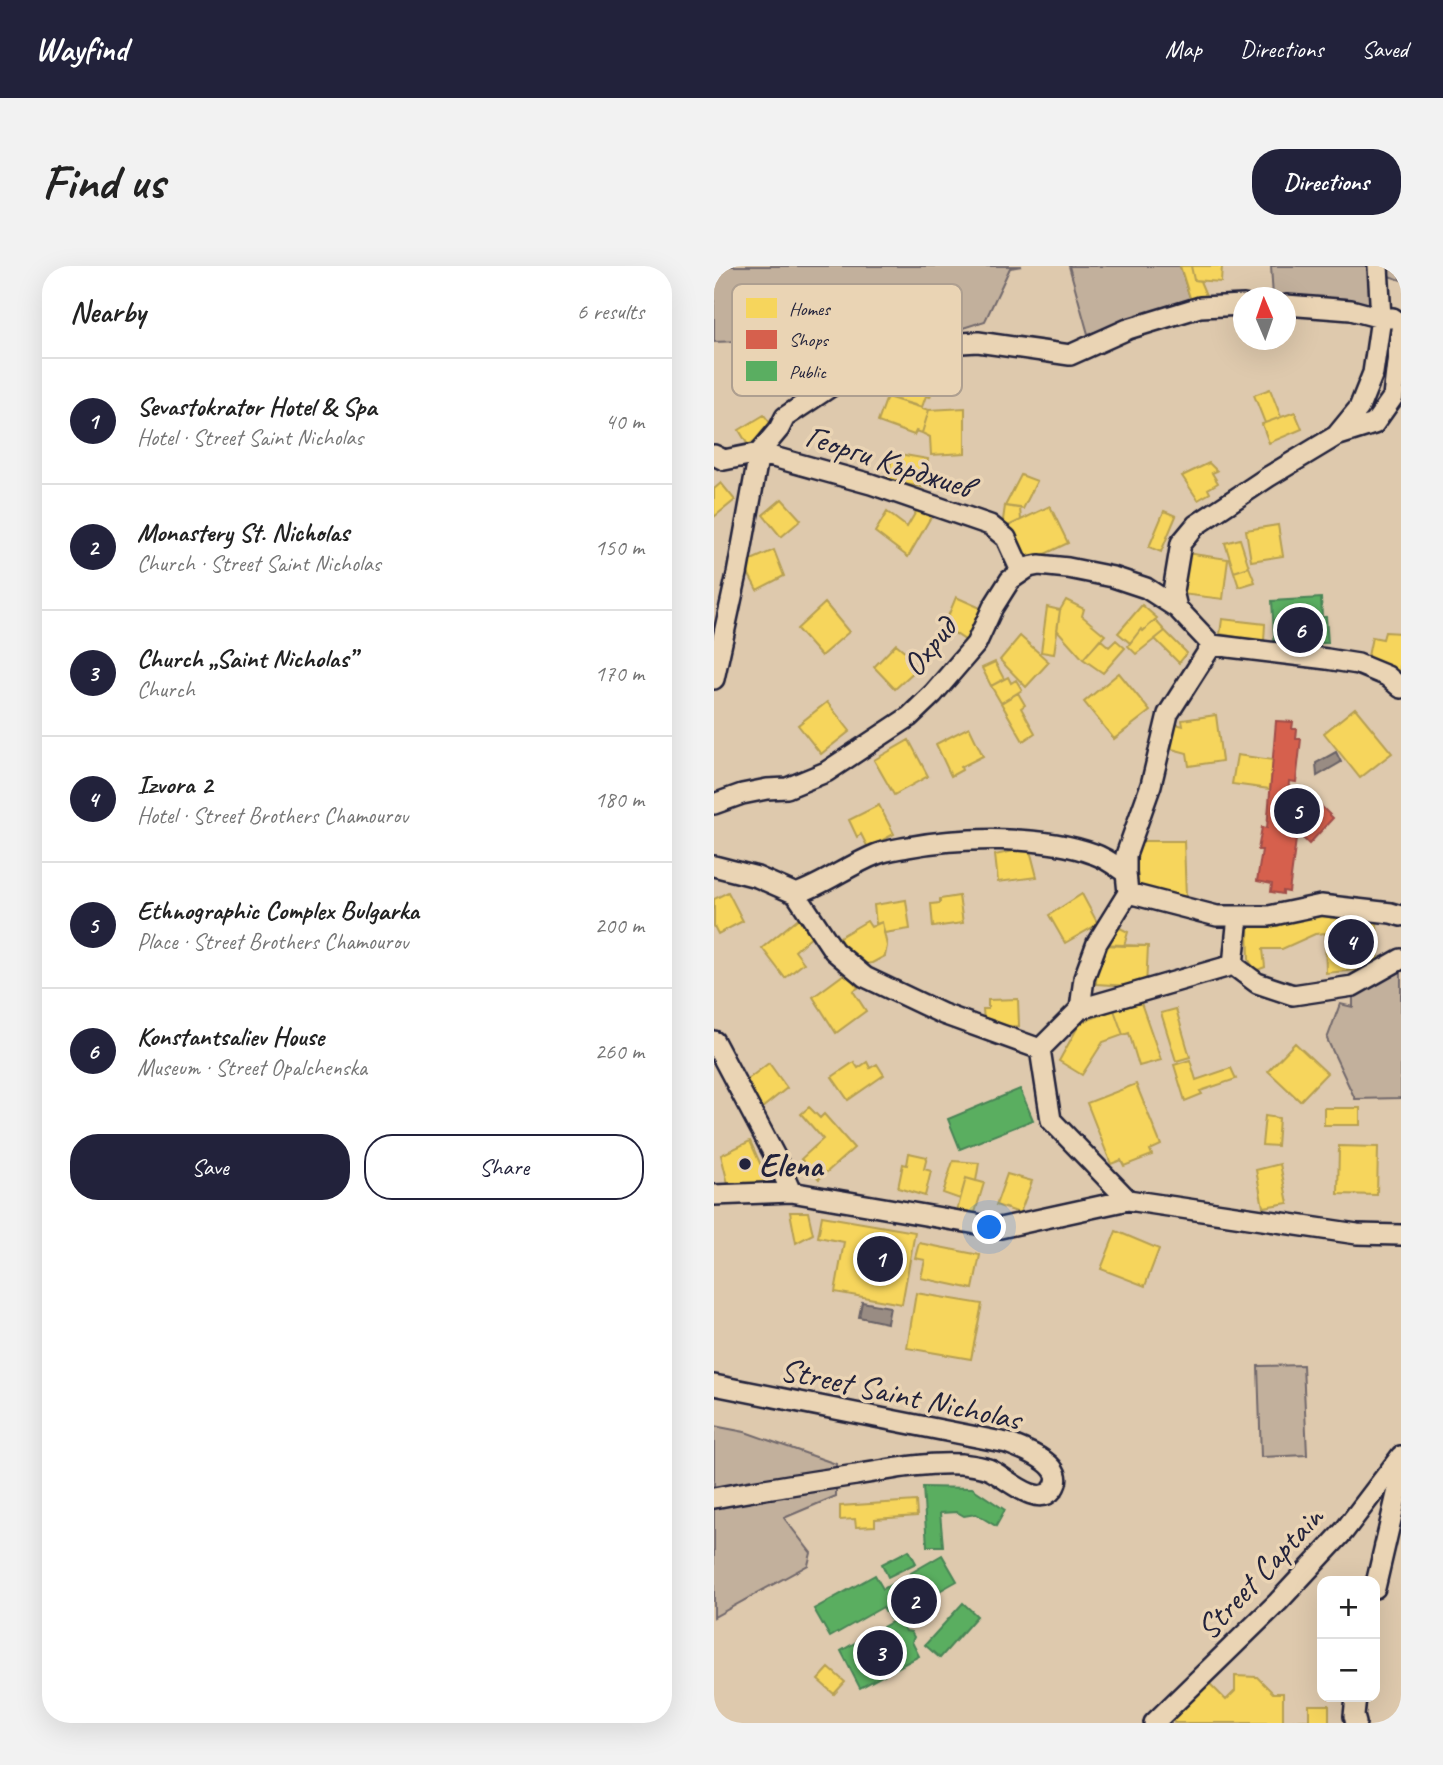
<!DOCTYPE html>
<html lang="en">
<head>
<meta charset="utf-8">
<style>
  :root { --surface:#fff; --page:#f2f2f2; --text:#222; --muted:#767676; --line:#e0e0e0; --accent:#22223b }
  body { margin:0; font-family:Caveat,sans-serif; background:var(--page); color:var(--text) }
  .controls { position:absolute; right:21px; bottom:21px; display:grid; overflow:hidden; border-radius:14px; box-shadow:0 7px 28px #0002 }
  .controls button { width:63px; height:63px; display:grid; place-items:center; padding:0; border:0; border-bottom:2px solid var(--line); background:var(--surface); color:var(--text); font:35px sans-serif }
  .compass { position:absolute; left:519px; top:21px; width:63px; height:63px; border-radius:50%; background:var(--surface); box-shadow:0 7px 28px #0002; rotate:358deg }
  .you { position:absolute; left:276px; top:962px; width:24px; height:24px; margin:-18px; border:5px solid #fff; border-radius:50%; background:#1a73e8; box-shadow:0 0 0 10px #1a73e833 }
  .badge { display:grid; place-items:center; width:46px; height:46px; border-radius:50%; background:var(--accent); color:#fff; font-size:23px; font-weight:700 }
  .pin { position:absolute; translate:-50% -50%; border:4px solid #fff; box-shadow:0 2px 7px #0006 }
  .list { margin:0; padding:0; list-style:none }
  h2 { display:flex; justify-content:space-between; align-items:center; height:91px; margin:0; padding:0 28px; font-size:30px }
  h2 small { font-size:23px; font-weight:400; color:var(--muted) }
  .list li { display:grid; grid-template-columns:46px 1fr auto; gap:21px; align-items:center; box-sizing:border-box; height:126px; padding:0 28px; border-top:2px solid var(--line) }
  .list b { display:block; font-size:26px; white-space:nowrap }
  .list p { margin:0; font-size:23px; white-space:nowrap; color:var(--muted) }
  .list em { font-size:23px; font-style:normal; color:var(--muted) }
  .actions { display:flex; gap:14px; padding:21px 28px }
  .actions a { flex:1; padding:16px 0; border:2px solid var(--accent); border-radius:28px; text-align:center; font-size:24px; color:var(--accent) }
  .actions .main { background:var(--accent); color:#fff }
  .map { position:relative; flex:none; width:687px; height:1457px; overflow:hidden; border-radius:28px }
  header { display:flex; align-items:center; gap:42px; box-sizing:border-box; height:98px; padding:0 35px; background:var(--accent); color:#fff }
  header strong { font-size:33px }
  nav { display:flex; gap:38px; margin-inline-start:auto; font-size:24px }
  .intro { display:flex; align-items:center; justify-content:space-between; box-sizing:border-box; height:168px; padding:0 42px }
  h1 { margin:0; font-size:49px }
  .button { padding:18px 32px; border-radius:28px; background:var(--accent); color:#fff; font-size:24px; font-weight:700 }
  main { display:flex; gap:42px; padding:0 42px }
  aside { flex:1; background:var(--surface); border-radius:28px; box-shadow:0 7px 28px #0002 }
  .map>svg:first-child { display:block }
  .green { fill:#c2b09c; stroke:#72696c; stroke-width:2 }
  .water { fill:#998c83; stroke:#696266; stroke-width:2 }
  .homes { fill:#f6d55c; stroke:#b69f52; stroke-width:2 }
  .shops { fill:#d6604d; stroke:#a04d48; stroke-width:2 }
  .public { fill:#5aae61; stroke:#498456; stroke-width:2 }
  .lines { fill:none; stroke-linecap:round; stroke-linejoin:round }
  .minor-casing { stroke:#22223b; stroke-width:24 }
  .minor { stroke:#ead4b4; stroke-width:19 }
  .poi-dot { fill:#22223b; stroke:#ead4b4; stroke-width:2.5 }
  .labels { text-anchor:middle; stroke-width:7; stroke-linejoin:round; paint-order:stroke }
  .street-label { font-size:33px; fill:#22223b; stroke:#ead4b4 }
  .poi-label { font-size:33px; font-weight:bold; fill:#22223b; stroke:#ead4b4; text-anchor:start }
  .key { fill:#ead4b4; stroke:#ae9f90; stroke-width:2 }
  .key-label { font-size:19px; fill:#22223b }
</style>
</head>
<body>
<header>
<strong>Wayfind</strong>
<nav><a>Map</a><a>Directions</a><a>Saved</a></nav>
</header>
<div class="intro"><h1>Find us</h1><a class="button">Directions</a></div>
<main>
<aside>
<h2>Nearby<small>6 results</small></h2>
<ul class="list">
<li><span class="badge">1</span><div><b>Sevastokrator Hotel &amp; Spa</b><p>Hotel · Street Saint Nicholas</p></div><em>40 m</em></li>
<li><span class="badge">2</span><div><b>Monastery St. Nicholas</b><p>Church · Street Saint Nicholas</p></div><em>150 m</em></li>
<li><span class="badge">3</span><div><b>Church „Saint Nicholas”</b><p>Church</p></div><em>170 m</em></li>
<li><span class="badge">4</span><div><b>Izvora 2</b><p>Hotel · Street Brothers Chamourov</p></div><em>180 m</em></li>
<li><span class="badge">5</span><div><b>Ethnographic Complex Bulgarka</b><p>Place · Street Brothers Chamourov</p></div><em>200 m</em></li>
<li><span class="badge">6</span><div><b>Konstantsaliev House</b><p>Museum · Street Opalchenska</p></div><em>260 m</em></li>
</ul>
<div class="actions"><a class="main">Save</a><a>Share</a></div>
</aside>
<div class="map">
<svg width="687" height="1457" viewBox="0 0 687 1457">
  <rect width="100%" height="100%" fill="#dec9ad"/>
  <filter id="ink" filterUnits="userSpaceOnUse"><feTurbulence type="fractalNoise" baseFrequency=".0143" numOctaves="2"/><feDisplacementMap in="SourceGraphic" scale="14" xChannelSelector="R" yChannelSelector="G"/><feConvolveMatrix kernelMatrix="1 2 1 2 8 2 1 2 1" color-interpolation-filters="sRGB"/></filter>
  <g filter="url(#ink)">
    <path class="green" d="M0 0H308L296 2 271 55 105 108 83 105 61 74 0 76Z
      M355 0H466L478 38 374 68Z
      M557 0H687V14L665 7 667 52 572 32 559 31Z
      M687 693V832L641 833 613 773 626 738 639 741V720Z
      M589 1099 593 1189 547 1191 544 1100Z
      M0 1160 31 1166 122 1198V1230L70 1252 97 1287 94 1299 0 1351Z"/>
    <path class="water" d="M622 486 627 496 603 510 602 497Z
      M148 1036 176 1041 173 1057 145 1051Z"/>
    <path class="homes" d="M466 0H477L480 14 486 15 494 34 478 38Z
      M477 0H508L507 16 480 14Z
      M218 93 227 116 220 119 216 131 212 130 208 141 173 131 182 104Z
      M556 123 567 151 551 157 540 129Z
      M173 131 215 144 208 167 202 165 200 169 164 156Z
      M251 142V187L217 189 216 171 208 167 215 144Z
      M581 146 588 163 555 177 548 158Z
      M50 149 60 162 34 179 25 164Z
      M179 187 214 193 209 221 173 215Z
      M495 197 503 205 498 207 504 217 494 223 496 227 484 234 468 210Z
      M307 209 323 215 309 243 291 240Z
      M7 217 21 234 0 251V223Z
      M68 233 87 254 67 271 49 249Z
      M291 240 306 242 307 254 292 261 289 254Z
      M336 240 354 277 310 298 292 261Z
      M203 244 217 251 194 291 161 266 173 246 193 261Z
      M450 245 462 250 447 286 435 281Z
      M564 259 569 290 537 295 532 264Z
      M526 273 535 301 520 306 511 277Z
      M60 284 70 310 43 324 32 303 35 295Z
      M472 287 514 293 509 333 467 328Z
      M535 301 541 316 525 321 520 306Z
      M242 331 271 344 254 376 230 360Z
      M352 334 370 343 368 350 391 369 369 393 343 364 346 344Z
      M111 337 135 366 107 390 83 363Z
      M428 339 443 352 429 365 427 363 416 377 404 367Z
      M333 341 346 344 340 388 327 386Z
      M508 353 551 358 550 376 506 368Z
      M441 354 451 365 422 388 414 380 427 363 429 365Z
      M451 365 473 387 465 397 441 373Z
      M671 366 687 367V394L685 410 653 395 658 371 669 373Z
      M306 370 335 396 312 421 286 394Z
      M386 373 395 381 402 374 411 382 389 407 369 393Z
      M182 378 193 387 191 390 204 402 181 423 160 401Z
      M281 396 290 413 277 420 268 402Z
      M405 407 436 445 400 473 370 436Z
      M294 411 297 417 302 414 308 424 287 437 277 420Z
      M304 427 311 439 307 442 321 467 309 475 287 437Z
      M113 436 136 465 107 488 84 459Z
      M641 442 678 487 646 512 610 467Z
      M502 449 508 495 475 500 473 487 447 480 454 456 469 460 468 454Z
      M255 461 269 490 247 501 248 504 237 510 222 478Z
      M195 474 214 510 180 529 160 494Z
      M523 489 559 494 556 523 518 518Z
      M165 539 180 568 154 582 147 568 143 571 135 554Z
      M422 575H470L472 632 448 630V625L419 620Z
      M309 583 317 588 323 611 284 616 281 589Z
      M14 626 29 655 4 668 0 660V633Z
      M368 628 384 658 351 677 335 649Z
      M245 630 249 657 219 661 217 638 226 637V633Z
      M192 634 196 663 170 667 168 656 162 658 160 639Z
      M600 644 616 647 617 652 663 653 664 702 612 707 611 667 601 668 568 683H549L551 701 541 705 535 694 534 659 564 660Z
      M86 651 100 668 81 685 90 697 71 712 48 682Z
      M153 655 157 661 168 656 173 680 171 690 158 697 146 699 124 672Z
      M402 660 414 666 410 680 391 679Z
      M384 678 434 680 432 721 382 718Z
      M133 706 144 722 139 725 152 745 122 767 99 731Z
      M304 733 305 760 275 761 270 755 269 743H274V734Z
      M427 737 447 794 425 800 415 767 409 769 400 744Z
      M462 743 476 791 462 795 447 747Z
      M400 744 409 769 389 776 368 809 345 795 366 757Z
      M581 777 613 807 586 835 554 805Z
      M476 794 482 814 517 802 522 813 486 825 488 828 471 835 460 799Z
      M140 796 144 802 153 796 156 802 163 798 170 809 134 834 118 811Z
      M55 797 73 822 48 842 30 816Z
      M422 818 447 879 436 884 438 889 410 900 407 894 397 898 373 837Z
      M95 841 106 852 110 848 140 882 105 913 87 893 109 873 87 848Z
      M610 842H646V859H610Z
      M551 850 565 852 563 880 548 879Z
      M36 875 55 917 33 926 29 918 15 922 7 889Z
      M625 880 664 881 663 929 624 928Z
      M195 887 213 891 210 903 217 905 211 930 184 922 189 898 193 899Z
      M239 895 265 897 262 915 252 912 246 933 229 927Z
      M566 898 574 937 549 941 542 904Z
      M293 908 318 915 306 947 282 939Z
      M252 912 270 917 260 950 243 945Z
      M76 946H94L99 968 82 977Z
      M108 950 201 966 188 1038 121 1026 130 976 104 971Z
      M402 965 445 983 431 1020 387 1003Z
      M205 977 266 989 259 1023 207 1012 211 994 201 992Z
      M202 1027 268 1038 257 1093 193 1082Z
      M202 1235 203 1250 161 1253V1260L142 1261 141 1253 126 1254V1240Z
      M115 1402 131 1416 120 1428 104 1414Z
      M521 1410 543 1411 559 1427H569V1457H461L456 1452 493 1415 512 1434 521 1425Z
      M595 1439H615V1457H578V1455L595 1454Z"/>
    <path class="shops" d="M562 455 579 456 578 463H583L582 473H587L582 516 575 515 574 532 604 537 619 552 595 578 583 566 575 626 569 625V628L557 626 558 618 543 615 548 584H544L548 561 553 562Z"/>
    <path class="public" d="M607 332 608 351H612L614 377H606V382L561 385 558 335Z
      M306 823 319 854 246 883 234 853Z
      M209 1221 258 1222 291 1244 282 1260 262 1248 250 1250 243 1246 226 1247 229 1280H213Z
      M195 1284 202 1297 174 1311 168 1298Z
      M228 1289 243 1315 176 1353 169 1341 116 1371 100 1343 161 1309 169 1323Z
      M249 1337 263 1350 226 1392 211 1379Z
      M185 1352 192 1365 197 1366 200 1371 198 1376 205 1390 146 1422 127 1385Z"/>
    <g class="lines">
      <defs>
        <path id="minor" d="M664 0 667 52 659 107 645 142 622 170 554 211 482 259 467 277 459 325 463 342 498 379 613 393 644 398 673 410 687 422
          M572 39 637 44 667 52H679
          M622 170 660 158 679 131 687 64
          M0 189 10 194 45 187 157 218 276 259 292 272 307 305
          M0 413 23 308 45 187 65 163 71 151 119 119 165 100 231 78 264 76 356 89 414 63 486 41 530 39
          M0 538 28 528 53 523 73 522 112 506 195 451 219 428 262 378 279 341 296 314 315 301 325 299 354 302 399 311 432 322 463 342
          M0 600 43 611 82 628C111 618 135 599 163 588 173 584 184 583 194 581 247 571 329 569 380 588 392 592 402 600 412 607
          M414 627 503 650H555L607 639 677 647 687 650
          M82 628 120 685 151 711 229 748 326 783
          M519 699 524 650
          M366 743 519 699 543 717 579 729 639 720 687 693
          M0 775 63 894 77 926
          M0 929 77 926 286 962 414 934 643 968 687 969
          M414 934 337 854 326 783 366 743 370 712 383 677 414 627 412 607V589L437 519 454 448 498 379
          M0 1119 293 1177C308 1183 356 1199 339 1223 323 1244 290 1209 274 1203 266 1200 255 1199 247 1198 212 1196 177 1203 142 1209 94 1216 47 1223 0 1232
          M661 1322 687 1211
          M642 1431 640 1450 642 1457
          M440 1457 564 1336 630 1265 687 1190"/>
      </defs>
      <use href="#minor" class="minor-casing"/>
      <use href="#minor" class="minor"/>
    </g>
  </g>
  <circle class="poi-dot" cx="31" cy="898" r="7"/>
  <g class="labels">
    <g class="street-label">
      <text transform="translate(175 194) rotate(18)" y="12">Георги Кърджиев</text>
      <text transform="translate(214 380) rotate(-51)" y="12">Охрид</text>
      <text transform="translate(187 1127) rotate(12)" y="12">Street Saint Nicholas</text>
      <text transform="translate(545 1306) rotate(-47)" y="12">Street Captain</text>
    </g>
    <g class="poi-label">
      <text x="45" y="910">Elena</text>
    </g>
  </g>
  <rect x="18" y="18" width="230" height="112" rx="10" class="key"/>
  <rect x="32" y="32" width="31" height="20" fill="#f6d55c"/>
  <rect x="32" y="64" width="31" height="19" fill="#d6604d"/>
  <rect x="32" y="95" width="31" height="20" fill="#5aae61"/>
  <g class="key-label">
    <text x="75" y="49">Homes</text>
    <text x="75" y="80">Shops</text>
    <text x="75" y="112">Public</text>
  </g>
</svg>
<div class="controls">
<button>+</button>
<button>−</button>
</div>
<svg class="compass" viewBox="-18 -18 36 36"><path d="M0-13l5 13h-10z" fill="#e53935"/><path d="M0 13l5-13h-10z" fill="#767676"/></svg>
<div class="you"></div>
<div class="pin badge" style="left:166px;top:993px">1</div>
<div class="pin badge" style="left:200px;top:1335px">2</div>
<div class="pin badge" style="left:166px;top:1387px">3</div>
<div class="pin badge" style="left:637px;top:676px">4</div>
<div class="pin badge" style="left:583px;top:545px">5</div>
<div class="pin badge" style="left:586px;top:364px">6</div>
</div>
</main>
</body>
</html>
